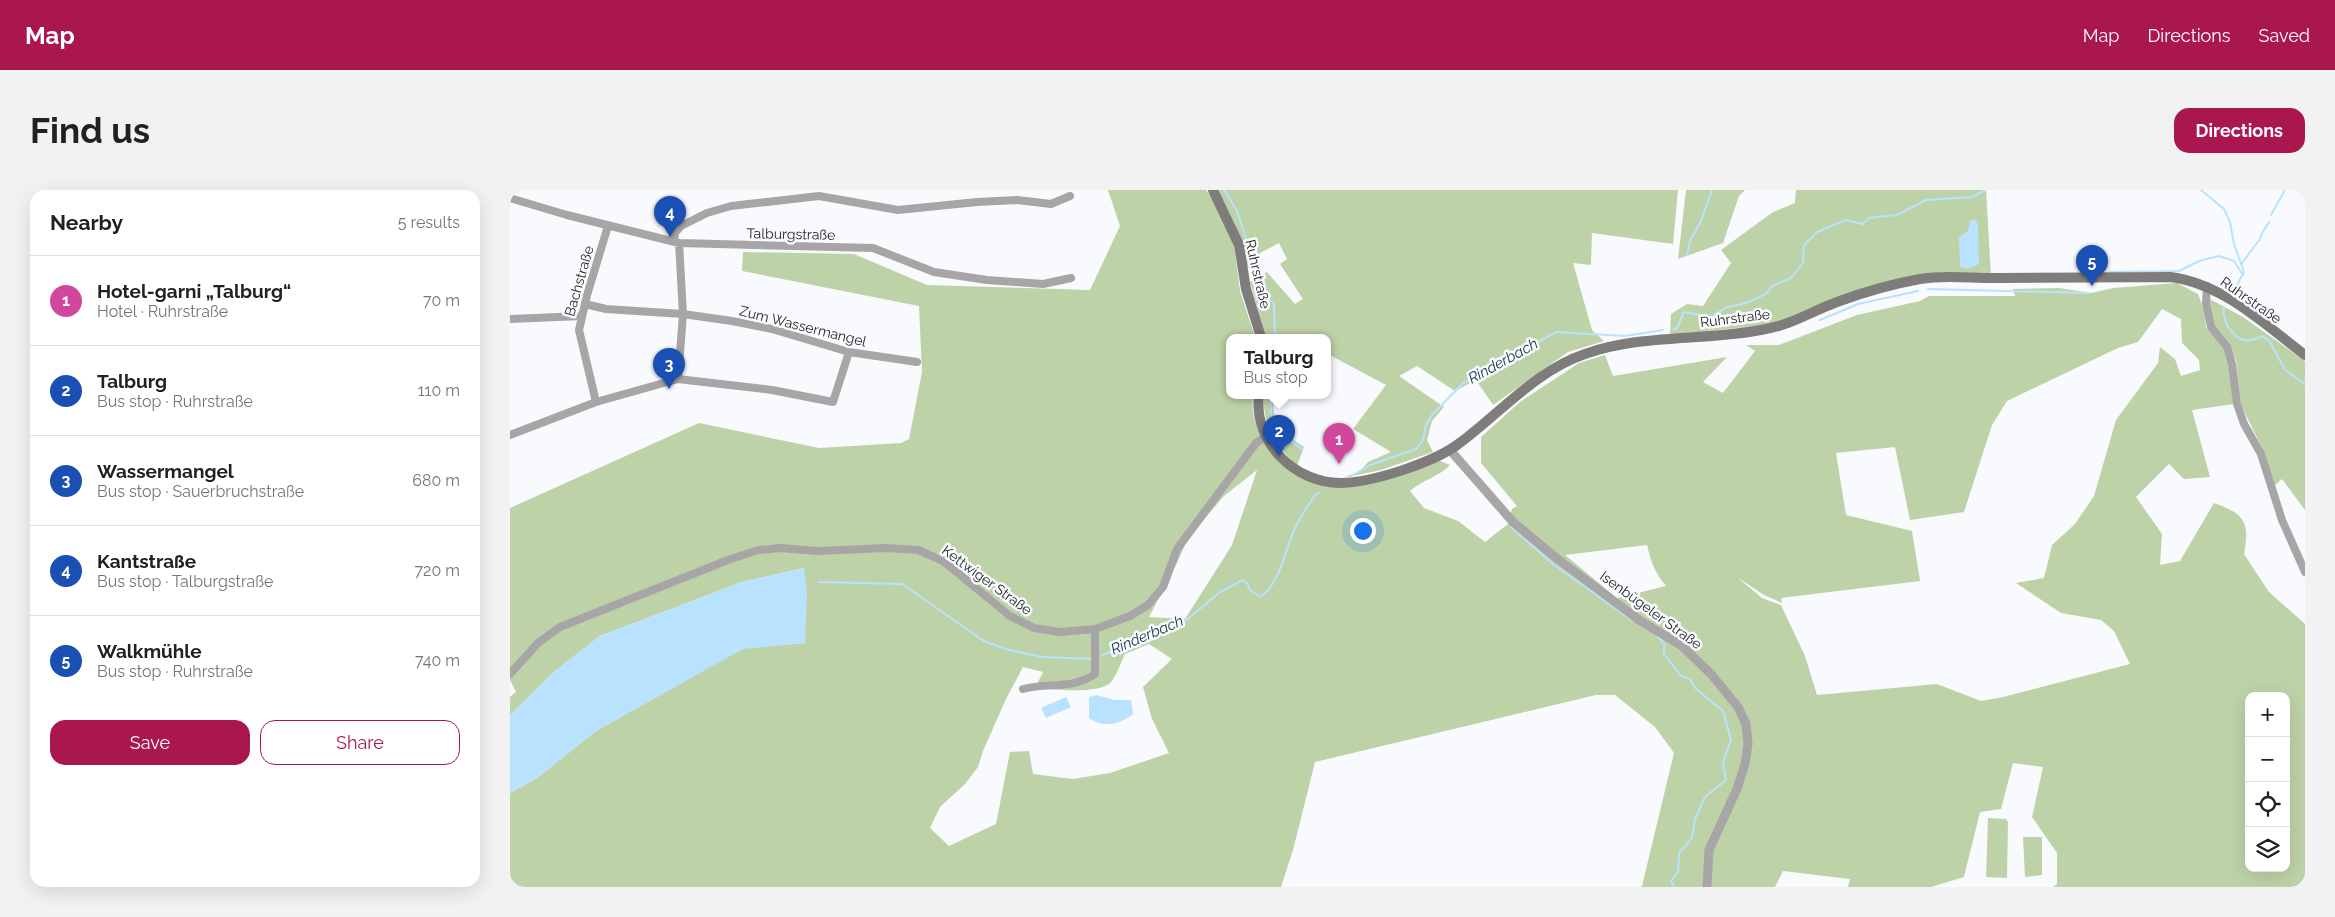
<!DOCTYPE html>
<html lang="en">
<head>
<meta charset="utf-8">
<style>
  :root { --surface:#fff; --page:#f2f2f2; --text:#202124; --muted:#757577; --line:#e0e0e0; --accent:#aa174f }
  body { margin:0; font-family:Raleway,sans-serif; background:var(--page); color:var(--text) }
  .controls { position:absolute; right:15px; bottom:15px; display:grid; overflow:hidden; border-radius:10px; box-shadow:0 5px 20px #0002 }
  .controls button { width:45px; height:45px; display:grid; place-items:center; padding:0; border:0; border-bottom:1px solid var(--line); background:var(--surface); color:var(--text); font:25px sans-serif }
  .you { position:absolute; left:852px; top:340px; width:18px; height:18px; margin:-12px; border:4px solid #fff; border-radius:50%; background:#1a73e8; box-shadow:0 0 0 8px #1a73e833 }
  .badge { display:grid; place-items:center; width:32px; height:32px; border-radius:50%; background:var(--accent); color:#fff; font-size:16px; font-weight:700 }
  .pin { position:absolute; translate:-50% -41px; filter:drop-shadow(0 1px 2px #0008) }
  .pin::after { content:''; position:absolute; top:26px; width:18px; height:15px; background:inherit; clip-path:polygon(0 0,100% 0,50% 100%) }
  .popup { position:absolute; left:716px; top:144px; width:105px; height:65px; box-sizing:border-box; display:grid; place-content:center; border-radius:10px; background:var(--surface); filter:drop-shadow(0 1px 4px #0005); font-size:16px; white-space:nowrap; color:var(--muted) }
  .popup b { font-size:19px; color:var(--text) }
  .popup::after { content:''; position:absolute; left:50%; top:100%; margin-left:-10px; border:10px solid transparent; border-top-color:var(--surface) }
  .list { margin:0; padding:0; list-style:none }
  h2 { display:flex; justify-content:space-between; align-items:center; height:65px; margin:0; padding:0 20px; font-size:21px }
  h2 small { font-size:16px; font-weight:400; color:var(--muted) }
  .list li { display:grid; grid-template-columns:32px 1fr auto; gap:15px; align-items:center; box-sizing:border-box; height:90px; padding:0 20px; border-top:1px solid var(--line) }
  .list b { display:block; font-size:19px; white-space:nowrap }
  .list p { margin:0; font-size:16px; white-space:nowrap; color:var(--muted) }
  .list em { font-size:16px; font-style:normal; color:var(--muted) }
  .actions { display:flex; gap:10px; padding:15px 20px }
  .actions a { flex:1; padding:11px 0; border:1px solid var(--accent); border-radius:15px; text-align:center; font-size:18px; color:var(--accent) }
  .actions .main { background:var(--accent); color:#fff }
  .icon { flex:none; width:28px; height:28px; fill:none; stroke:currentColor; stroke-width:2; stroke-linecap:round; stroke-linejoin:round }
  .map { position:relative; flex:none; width:1795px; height:697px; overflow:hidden; border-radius:15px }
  header { display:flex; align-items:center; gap:30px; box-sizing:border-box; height:70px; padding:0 25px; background:var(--accent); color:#fff }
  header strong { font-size:24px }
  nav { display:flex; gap:28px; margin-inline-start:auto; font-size:18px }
  .intro { display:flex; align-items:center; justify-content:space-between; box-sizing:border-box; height:120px; padding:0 30px }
  h1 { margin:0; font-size:35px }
  .button { padding:12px 22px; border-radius:15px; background:var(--accent); color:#fff; font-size:18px; font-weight:700 }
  main { display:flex; gap:30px; padding:0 30px }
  aside { flex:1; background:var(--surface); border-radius:15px; box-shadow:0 5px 20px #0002 }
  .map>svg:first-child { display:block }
  .green { fill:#bed2a8; fill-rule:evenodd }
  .water { fill:#b9e2ff }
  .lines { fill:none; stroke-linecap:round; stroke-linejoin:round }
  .stream { stroke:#b9e2ff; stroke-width:2 }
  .minor { stroke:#a7a5a5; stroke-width:8 }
  .tertiary { stroke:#a7a5a5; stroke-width:9 }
  .secondary { stroke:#7f7c7c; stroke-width:10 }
  .labels { text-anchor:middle; stroke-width:5; stroke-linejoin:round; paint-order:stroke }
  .street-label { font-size:14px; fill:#252627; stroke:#f8fafd }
  .water-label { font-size:15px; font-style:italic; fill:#143448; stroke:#f8fafd }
</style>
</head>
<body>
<header>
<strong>Map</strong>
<nav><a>Map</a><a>Directions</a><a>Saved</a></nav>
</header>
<div class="intro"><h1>Find us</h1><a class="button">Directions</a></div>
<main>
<aside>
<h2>Nearby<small>5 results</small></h2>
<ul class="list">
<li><span class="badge" style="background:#d1479c">1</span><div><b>Hotel-garni „Talburg“</b><p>Hotel · Ruhrstraße</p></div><em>70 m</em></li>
<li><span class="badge" style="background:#1a4fb4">2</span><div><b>Talburg</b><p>Bus stop · Ruhrstraße</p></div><em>110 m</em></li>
<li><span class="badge" style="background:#1a4fb4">3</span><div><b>Wassermangel</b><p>Bus stop · Sauerbruchstraße</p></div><em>680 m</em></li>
<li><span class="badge" style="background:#1a4fb4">4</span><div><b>Kantstraße</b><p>Bus stop · Talburgstraße</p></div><em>720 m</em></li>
<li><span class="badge" style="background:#1a4fb4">5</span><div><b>Walkmühle</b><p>Bus stop · Ruhrstraße</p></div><em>740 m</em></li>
</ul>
<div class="actions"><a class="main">Save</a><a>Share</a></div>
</aside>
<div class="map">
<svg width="1795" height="697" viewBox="0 0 1795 697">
  <rect width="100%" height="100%" fill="#f8fafd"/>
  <path class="green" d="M598 0H696L702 7 724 55 730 101 745 147H720V205H743C740 230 750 249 769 265 779 274 790 287 802 292 836 309 894 281 928 270L940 275C929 287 912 290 900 301L914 318 948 331 975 352 998 334 1002 319 1007 316 971 273V247L1010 212 1069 173 1095 165 1103 186 1217 167 1193 192 1213 203 1245 161 1236 155H1269L1347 125 1410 111 1419 106H1505L1503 99 1549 98 1581 103 1603 98 1667 93 1688 104 1694 120 1696 137 1713 158 1718 173 1724 214 1682 220 1700 287 1674 289 1659 274 1626 307 1652 344 1650 375 1670 371 1704 313C1735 324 1740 332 1734 364L1759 402 1795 434V697H1543L1547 694V663L1522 627 1533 577 1503 573 1491 619 1470 622 1454 687 1421 697H1338L1340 689 1273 681 1265 697H1130L1132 696 1164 563 1145 537 1105 505H1086L805 572 783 660 771 697H0V603L27 588 86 541 233 458 295 453 294 378 232 392 90 446 45 481 0 525V507L6 502 0 490V318L189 233 309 258 391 253 399 249 412 182 409 116 232 81 233 62 344 64 417 95 580 100 610 36ZM1652 119 1671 129 1672 153 1689 170 1690 180 1671 186 1665 169 1650 157 1648 173 1606 230 1584 306 1565 334 1542 355 1534 388 1506 393 1551 423 1591 430 1604 441 1620 474 1493 507 1471 511 1427 494 1307 505 1295 466 1271 415 1252 408 1227 387 1254 405 1272 413 1271 408 1410 391 1402 341 1336 325 1326 263 1385 257 1400 330 1454 322 1482 235 1497 211 1608 158 1628 152ZM747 280 722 355 675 429 639 427 667 373 678 348 714 306ZM1137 355C1141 372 1145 383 1156 396L1107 408 1055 365ZM639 454 662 469 633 497 642 529 659 563 600 583 563 589 523 584 519 561 500 562 486 634 439 656 420 638 430 617 455 594 468 577 473 561 496 509 513 477 533 482 525 498C541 499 590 505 601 492 607 485 611 472 615 464ZM1739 506H1776V678H1739Z
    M708 0H1168L1163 54 1082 43 1081 75 1063 73 1082 140 1094 151 1058 162 983 215 966 190 945 201 907 176 889 186 934 217 922 231 917 250 923 262 871 280 833 288 850 281 858 272 881 262 843 239 876 195 818 164V147H756L740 92 757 82 785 114 793 109 770 74 777 69 769 53 750 63 737 80C733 50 722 27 708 0Z
    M1176 0H1235L1229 6 1213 53 1168 69Z
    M1286 0H1476L1481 85 1417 84 1255 135 1160 145 1161 124 1177 114 1193 116 1221 73 1211 60 1263 22 1285 13Z
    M1698 108 1733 127 1795 171V320L1772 289 1764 296 1754 262 1731 215 1726 170 1718 154 1704 135Z
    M754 205H764C761 235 771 242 794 257L787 276C767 256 752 234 754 205Z
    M1478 628 1496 629 1498 632 1497 688 1476 687Z
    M1513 647H1532V685L1515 687Z"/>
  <path class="water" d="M1464 29 1468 34 1469 74 1459 79 1450 77 1449 47 1458 41 1460 31Z
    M294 378 297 401 295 453 233 459 86 541 27 588 0 603V525L45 481 90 446 232 392Z
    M587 505 604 510H621L623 524C610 535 592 538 579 528V507Z
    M556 507 561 517 536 528 531 518Z"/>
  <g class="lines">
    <path class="stream" d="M714 0 727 21 740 61
      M1691 0 1714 19 1720 32 1724 54 1734 82 1723 102
      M1761 25 1775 0
      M1177 65 1180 51 1191 31 1202 0
      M1732 73 1750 49 1751 45 1759 32
      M1599 82 1669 81 1689 71 1709 66 1724 71 1733 85
      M751 92 753 106 764 113 765 147
      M1418 99 1579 103
      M1714 118C1712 131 1724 153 1741 150 1744 150 1749 147 1752 146L1760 152 1775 180 1795 194
      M1310 130 1348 114 1408 101
      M1163 140 1167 138 1174 122 1201 127 1215 118 1239 112 1257 103 1262 96 1281 88 1293 73 1294 55 1307 42 1336 30 1353 34 1359 28 1387 25 1416 10 1462 7 1475 0
      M761 205C758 235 770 243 792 259
      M843 285 860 275 906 259 913 250 916 235 922 225 953 193 1046 142 1115 146 1153 140
      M1001 337 1043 374 1123 431
      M309 392 392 394 474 451 495 459 532 467 582 469
      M1148 447 1154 453V464L1171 486 1180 489 1186 499 1213 521 1221 550 1213 572 1216 590 1195 607 1185 629 1182 648 1169 663 1168 682 1161 691 1164 697
      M592 465 647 445 673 433 710 402 733 390 738 394 739 399 750 407C770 395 775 359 785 338 790 327 798 316 805 305L810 302"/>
    <path class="minor" d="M0 8 57 25 169 53 363 58 424 82 477 90 533 94 561 88
      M164 52 165 43 171 36 197 23 221 16 257 12 309 6 388 20 467 12 507 10 541 14 560 6
      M1697 96 1696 113 1701 137 1717 157 1722 174 1727 214 1734 234 1751 264 1772 330 1795 382
      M75 114 96 119 173 124 222 131 262 139 339 162 407 172
      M0 129 72 126
      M168 189 173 124 169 53
      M86 212 69 140 77 105 98 36
      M0 245 86 212 168 189 262 200 323 212 339 162
      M0 484 28 453 50 437 218 370 248 360 271 358 307 361 376 358 408 360 433 371 500 426 524 438 550 442 585 439 620 426 638 415 653 397 667 359 746 253 757 245
      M513 499C539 492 562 500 585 484V439"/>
    <path class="tertiary" d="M940 260 1003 332 1045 367 1129 430 1172 456 1201 484 1228 517 1236 534 1238 554 1235 574 1227 599 1199 660 1197 697"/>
    <path class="secondary" d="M703 0 729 55 736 99 751 147
      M749 205C743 253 786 294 832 293 864 292 926 272 951 252 991 222 1027 180 1075 164 1131 144 1193 151 1251 140 1282 135 1300 122 1327 112 1354 102 1382 94 1410 89 1437 84 1465 89 1492 88 1548 88 1604 87 1660 87 1712 93 1754 134 1795 165"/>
  </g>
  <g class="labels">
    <g class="street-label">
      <text transform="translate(281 44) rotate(1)" y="5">Talburgstraße</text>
      <text transform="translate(748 84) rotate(77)" y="5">Ruhrstraße</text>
      <text transform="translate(69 91) rotate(-74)" y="5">Bachstraße</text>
      <text transform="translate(1741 110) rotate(35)" y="5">Ruhrstraße</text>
      <text transform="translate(1225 128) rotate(-7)" y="5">Ruhrstraße</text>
      <text transform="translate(293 136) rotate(14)" y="5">Zum Wassermangel</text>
      <text transform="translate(477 390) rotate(36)" y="5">Kettwiger Straße</text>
      <text transform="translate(1141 420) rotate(36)" y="5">Isenbügeler Straße</text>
    </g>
    <g class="water-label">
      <text transform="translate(993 171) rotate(-29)" y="5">Rinderbach</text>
      <text transform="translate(637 445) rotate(-23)" y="5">Rinderbach</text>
    </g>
  </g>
</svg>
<div class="controls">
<button>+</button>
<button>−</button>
<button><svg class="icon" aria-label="locate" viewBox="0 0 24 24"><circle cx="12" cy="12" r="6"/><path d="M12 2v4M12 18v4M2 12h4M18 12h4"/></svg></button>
<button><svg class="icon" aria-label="layers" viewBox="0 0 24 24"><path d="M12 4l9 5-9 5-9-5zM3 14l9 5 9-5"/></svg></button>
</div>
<div class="you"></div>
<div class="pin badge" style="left:829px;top:274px;background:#d1479c">1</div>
<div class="pin badge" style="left:769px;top:266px;background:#1a4fb4">2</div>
<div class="popup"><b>Talburg</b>Bus stop</div>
<div class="pin badge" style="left:159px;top:199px;background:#1a4fb4">3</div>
<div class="pin badge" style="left:160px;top:47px;background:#1a4fb4">4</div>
<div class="pin badge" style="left:1582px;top:96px;background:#1a4fb4">5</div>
</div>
</main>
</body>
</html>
